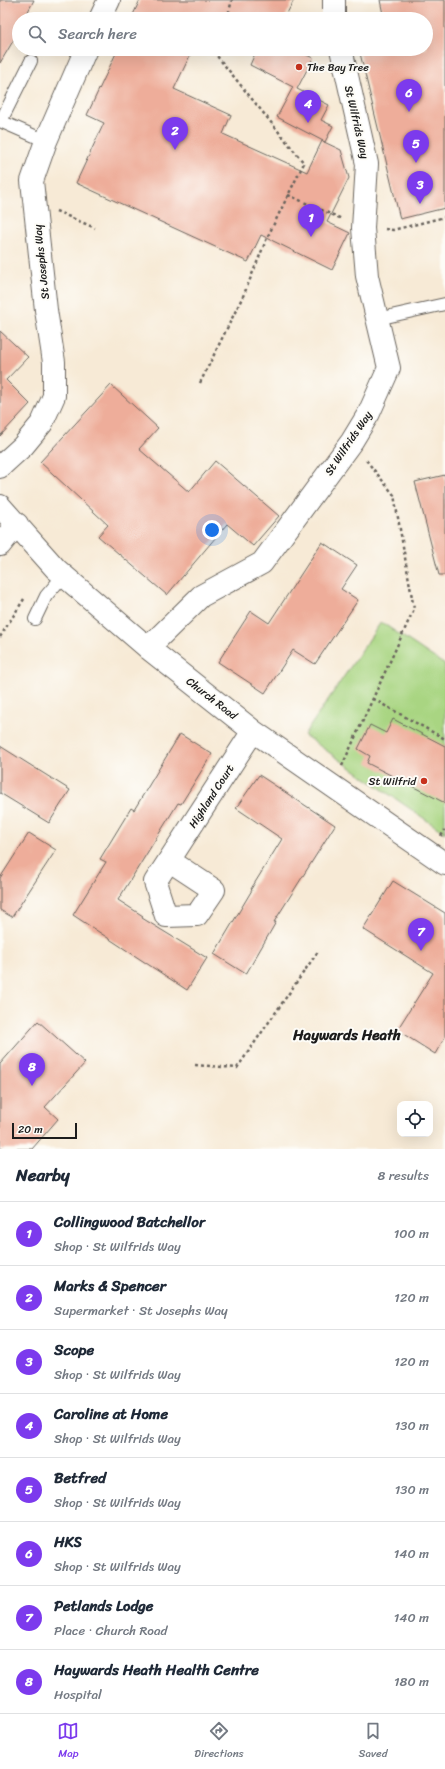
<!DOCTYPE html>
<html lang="en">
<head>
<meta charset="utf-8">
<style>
  :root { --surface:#fff; --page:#f2f2f3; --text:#1f2937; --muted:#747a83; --line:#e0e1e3; --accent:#7c3aed }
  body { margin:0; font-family:Sriracha,sans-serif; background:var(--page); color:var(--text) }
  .controls { position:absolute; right:12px; bottom:12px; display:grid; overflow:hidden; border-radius:8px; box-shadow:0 4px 16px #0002 }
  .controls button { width:36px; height:36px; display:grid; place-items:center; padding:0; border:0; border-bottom:1px solid var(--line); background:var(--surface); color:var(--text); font:20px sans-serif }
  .scale { position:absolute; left:12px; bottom:10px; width:65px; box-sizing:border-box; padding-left:4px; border:2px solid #1c1c1c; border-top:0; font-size:11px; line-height:14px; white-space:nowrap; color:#1c1c1c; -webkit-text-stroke:3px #fdfcf7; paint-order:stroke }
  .you { position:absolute; left:212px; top:530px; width:14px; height:14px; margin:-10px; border:3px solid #fff; border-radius:50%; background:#1a73e8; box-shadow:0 0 0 6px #1a73e833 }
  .badge { display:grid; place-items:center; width:26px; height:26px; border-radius:50%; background:var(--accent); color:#fff; font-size:13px; font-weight:700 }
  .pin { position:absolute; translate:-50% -33px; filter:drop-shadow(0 1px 2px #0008) }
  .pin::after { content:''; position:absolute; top:21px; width:14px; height:12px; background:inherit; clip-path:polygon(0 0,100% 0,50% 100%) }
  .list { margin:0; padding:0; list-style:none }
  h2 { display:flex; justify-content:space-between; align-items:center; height:52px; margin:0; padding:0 16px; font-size:17px }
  h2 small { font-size:13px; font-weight:400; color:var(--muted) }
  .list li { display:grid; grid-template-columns:26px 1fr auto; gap:12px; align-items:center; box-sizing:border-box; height:64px; padding:0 16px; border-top:1px solid var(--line) }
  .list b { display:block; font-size:15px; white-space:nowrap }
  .list p { margin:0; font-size:13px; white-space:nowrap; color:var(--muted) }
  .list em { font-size:13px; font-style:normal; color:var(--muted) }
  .icon { flex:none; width:22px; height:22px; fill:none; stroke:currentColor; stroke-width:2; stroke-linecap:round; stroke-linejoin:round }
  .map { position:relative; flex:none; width:445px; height:1149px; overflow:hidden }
  .search { position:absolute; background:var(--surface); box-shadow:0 4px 16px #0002; left:12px; right:12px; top:12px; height:44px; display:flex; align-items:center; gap:10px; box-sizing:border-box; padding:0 14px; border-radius:22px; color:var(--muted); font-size:15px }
  .sheet { height:564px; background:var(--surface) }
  nav { display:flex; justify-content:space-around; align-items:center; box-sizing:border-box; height:56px; border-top:1px solid var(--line); background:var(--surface); font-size:11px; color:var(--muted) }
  nav a { display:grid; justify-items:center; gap:2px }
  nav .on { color:var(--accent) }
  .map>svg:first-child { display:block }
  .green { fill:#a9d582; stroke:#62784f }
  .building { fill:#eead9a }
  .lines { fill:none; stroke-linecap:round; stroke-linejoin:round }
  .service-casing { stroke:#69645d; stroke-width:14 }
  .minor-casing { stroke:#69645d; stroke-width:24 }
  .path { stroke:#69645d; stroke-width:2.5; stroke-dasharray:3 3; stroke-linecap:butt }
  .service { stroke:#fff; stroke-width:12 }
  .minor { stroke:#fff; stroke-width:22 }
  .poi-dot { fill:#c8321e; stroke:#fdfcf7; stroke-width:1.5 }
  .labels { text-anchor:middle; stroke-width:4; stroke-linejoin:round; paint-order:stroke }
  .poi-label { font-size:11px; fill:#1c1c1c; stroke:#fdfcf7; text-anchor:start }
  .street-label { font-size:11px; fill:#1c1c1c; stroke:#fdfcf7 }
  .district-label { font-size:15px; font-weight:bold; fill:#1c1c1c; stroke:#fdfcf7 }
</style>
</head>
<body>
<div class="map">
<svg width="445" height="1149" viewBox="0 0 445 1149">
  <rect width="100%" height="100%" fill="#fdfcf7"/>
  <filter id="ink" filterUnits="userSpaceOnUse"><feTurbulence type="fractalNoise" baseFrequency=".025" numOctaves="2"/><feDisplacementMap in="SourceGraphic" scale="8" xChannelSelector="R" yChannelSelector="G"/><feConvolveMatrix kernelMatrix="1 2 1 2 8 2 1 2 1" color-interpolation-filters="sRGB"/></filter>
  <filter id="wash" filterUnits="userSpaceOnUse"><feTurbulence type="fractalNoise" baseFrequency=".012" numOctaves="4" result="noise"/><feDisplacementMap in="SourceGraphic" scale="16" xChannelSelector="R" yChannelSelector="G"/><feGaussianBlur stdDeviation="0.9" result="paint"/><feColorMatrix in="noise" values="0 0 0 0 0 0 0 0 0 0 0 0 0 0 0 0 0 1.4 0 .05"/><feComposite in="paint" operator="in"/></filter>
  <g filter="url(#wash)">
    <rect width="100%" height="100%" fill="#f7ead6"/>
    <path class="green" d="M381 622 445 665V833L304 735Z"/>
    <g id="blocks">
      <path class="building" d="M0 0H34L24 19H19V31L0 63Z
        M140 0H294L284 19H131Z
        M380 0H445V208L400 219 359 49H426V19H384Z
        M118 49H193L174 89 231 115 223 134 307 172 322 141 341 150 349 178 327 222 350 233 332 270 261 235 248 262 76 183 104 123 87 115Z
        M257 49H294L313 58 297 89 329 105 321 120 333 126 325 142 277 117 293 87 250 65Z
        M0 331 28 357 6 380 30 404 0 436Z
        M111 385 158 428 139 449 189 492 215 461 279 516 253 546 227 524 167 595 98 536 108 525 40 462Z
        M445 475V575H439L415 482Z
        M322 542 357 565 341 589 358 600 315 664 293 650 265 693 218 662 251 611 269 623Z
        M393 719 445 746V803L367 763 370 756 358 749 370 725 386 733Z
        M180 734 212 754 181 804 178 803 118 900 143 916 142 918 207 958 187 990 73 915 106 862 100 859 131 808 134 810Z
        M0 746 70 790 49 823 0 793Z
        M259 775 335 825 274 922H276L246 974 214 954 252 890 251 889 282 839 236 808Z
        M29 833 56 850 12 917 0 910V878Z
        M393 881 445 913V1037L435 1054 397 1030 433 973 363 929Z
        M38 1021 85 1063 45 1107 58 1119 32 1149H0V1064Z"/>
    </g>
  </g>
  <g filter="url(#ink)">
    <use href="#blocks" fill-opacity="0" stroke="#69645d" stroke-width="1"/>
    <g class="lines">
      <defs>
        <path id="service" d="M0 121 46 141
          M1 121 31 61
          M377 319 445 304
          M35 619 46 596 64 575"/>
        <path id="minor" d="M100 19 109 0
          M334 19V0
          M0 467 23 446 42 423 54 396V362L46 310 32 181 46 141 86 49
          M0 506 56 569 148 648 253 731 445 864
          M0 545 17 524
          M148 648 201 596 262 563 352 441 369 413 389 368 367 276 363 228 367 164 341 49
          M170 861 214 890 197 915 166 916 155 882 253 731"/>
      </defs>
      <use href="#service" class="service-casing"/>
      <use href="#minor" class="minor-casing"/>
      <path class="path" d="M227 19 232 0
        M288 195 342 219
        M56 211 95 228
        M385 229 393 230 445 217
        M200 383 244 294 267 238 304 163 217 56 219 49
        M0 637 24 599
        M373 699 445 739
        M342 766 414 609 394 495 366 460
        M441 836 445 830
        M195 1065 237 1068 319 950"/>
      <use href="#service" class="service"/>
      <use href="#minor" class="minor"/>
    </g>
  </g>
  <g class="poi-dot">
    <circle cx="299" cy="67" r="4"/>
    <circle cx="424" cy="781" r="4"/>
  </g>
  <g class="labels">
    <g class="poi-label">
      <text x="307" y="71">The Bay Tree</text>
      <text x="416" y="785" text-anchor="end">St Wilfrid</text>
    </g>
    <g class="street-label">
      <text transform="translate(357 122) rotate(77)" y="4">St Wilfrids Way</text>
      <text transform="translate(41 262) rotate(-96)" y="4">St Josephs Way</text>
      <text transform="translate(348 443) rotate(-56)" y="4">St Wilfrids Way</text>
      <text transform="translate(212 698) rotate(38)" y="4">Church Road</text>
      <text transform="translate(211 796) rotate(-57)" y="4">Highland Court</text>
    </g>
    <g class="district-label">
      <text x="347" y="1040">Haywards Heath</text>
    </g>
  </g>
</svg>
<div class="controls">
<button><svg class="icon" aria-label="locate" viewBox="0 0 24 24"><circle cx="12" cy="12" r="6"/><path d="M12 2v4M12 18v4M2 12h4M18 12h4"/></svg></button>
</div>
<div class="scale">20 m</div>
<div class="you"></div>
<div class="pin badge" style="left:311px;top:237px">1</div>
<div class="pin badge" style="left:175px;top:150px">2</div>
<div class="pin badge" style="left:420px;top:204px">3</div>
<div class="pin badge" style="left:308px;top:123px">4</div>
<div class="pin badge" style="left:416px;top:163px">5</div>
<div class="pin badge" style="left:409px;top:112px">6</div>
<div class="pin badge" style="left:421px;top:951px">7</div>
<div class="pin badge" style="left:32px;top:1086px">8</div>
<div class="search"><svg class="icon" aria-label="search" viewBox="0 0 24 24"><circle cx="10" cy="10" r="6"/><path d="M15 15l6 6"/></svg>Search here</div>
</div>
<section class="sheet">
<h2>Nearby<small>8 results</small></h2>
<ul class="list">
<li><span class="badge">1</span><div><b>Collingwood Batchellor</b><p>Shop · St Wilfrids Way</p></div><em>100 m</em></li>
<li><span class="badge">2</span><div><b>Marks &amp; Spencer</b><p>Supermarket · St Josephs Way</p></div><em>120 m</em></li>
<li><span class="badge">3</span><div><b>Scope</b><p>Shop · St Wilfrids Way</p></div><em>120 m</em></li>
<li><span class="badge">4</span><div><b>Caroline at Home</b><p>Shop · St Wilfrids Way</p></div><em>130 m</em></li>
<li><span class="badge">5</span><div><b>Betfred</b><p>Shop · St Wilfrids Way</p></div><em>130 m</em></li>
<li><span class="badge">6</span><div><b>HKS</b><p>Shop · St Wilfrids Way</p></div><em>140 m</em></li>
<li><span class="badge">7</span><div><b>Petlands Lodge</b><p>Place · Church Road</p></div><em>140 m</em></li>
<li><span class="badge">8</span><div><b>Haywards Heath Health Centre</b><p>Hospital</p></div><em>180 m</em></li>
</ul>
</section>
<nav>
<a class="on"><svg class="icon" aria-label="map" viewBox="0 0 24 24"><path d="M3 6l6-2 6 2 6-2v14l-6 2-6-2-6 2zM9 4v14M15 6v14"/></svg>Map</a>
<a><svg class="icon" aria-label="directions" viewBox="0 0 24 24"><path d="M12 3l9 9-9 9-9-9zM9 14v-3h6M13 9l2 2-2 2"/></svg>Directions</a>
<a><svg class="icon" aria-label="saved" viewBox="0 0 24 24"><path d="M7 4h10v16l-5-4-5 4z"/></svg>Saved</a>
</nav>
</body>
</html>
